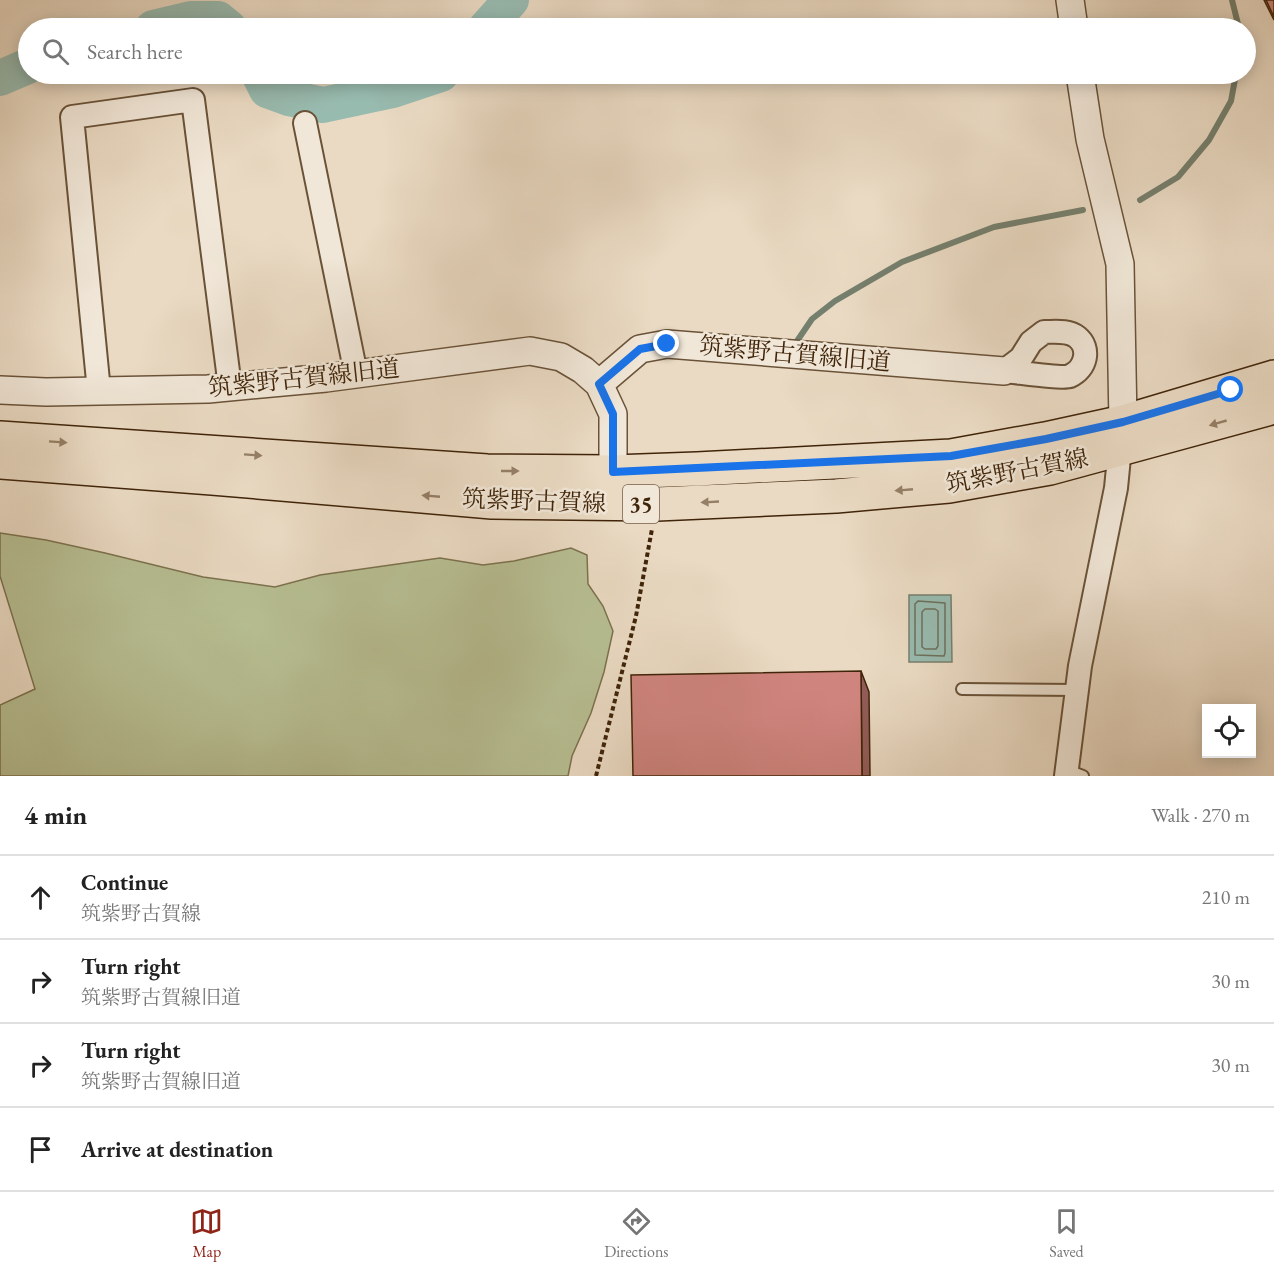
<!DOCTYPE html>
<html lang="en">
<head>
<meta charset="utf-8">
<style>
  :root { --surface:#fff; --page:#f2f2f2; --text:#222; --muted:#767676; --line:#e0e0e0; --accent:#8f2418 }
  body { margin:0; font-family:"EB Garamond","Noto Serif JP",serif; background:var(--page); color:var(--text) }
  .controls { position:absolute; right:18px; bottom:18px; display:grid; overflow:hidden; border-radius:0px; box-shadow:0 3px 15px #0003 }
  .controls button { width:54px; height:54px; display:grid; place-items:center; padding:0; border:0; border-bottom:2px solid var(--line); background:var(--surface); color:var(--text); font:30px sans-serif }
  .stop { position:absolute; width:18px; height:18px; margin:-14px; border:4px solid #1a73e8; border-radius:50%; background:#fff }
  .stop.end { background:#1a73e8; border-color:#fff; box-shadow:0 2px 6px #0008 }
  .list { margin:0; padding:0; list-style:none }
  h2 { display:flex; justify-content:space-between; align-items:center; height:78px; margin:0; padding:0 24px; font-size:26px }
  h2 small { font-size:20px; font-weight:400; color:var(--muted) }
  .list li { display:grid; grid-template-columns:39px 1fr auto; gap:18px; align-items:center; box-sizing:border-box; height:84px; padding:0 24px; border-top:2px solid var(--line) }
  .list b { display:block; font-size:22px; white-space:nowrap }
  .list p { margin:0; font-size:20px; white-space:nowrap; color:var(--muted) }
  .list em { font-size:20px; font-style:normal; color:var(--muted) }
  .icon { flex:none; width:33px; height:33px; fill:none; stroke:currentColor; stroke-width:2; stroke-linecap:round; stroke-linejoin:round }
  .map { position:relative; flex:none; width:1274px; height:776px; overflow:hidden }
  .search { position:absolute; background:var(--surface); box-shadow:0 3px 15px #0003; left:18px; right:18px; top:18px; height:66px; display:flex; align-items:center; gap:15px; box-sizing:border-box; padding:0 21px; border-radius:33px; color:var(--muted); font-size:22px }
  .sheet { height:414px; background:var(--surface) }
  nav { display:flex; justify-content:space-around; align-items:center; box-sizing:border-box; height:84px; border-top:2px solid var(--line); background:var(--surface); font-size:16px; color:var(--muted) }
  nav a { display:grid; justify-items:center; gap:3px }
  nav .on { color:var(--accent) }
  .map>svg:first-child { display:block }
  .green { fill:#b7bf93; stroke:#7c724e; stroke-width:1.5 }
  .water { fill:#98bbb0; stroke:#757f6d; stroke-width:1.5 }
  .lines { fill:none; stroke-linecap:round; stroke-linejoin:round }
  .shore { stroke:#6c705c; stroke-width:1.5 }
  .stream { stroke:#757f6d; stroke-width:6 }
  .river { stroke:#98bbb0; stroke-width:36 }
  .service-casing { stroke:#6a5238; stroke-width:14 }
  .minor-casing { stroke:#6a5238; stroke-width:26 }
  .tertiary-casing { stroke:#6a5238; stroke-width:30 }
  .primary-casing { stroke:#402409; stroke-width:36 }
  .path { stroke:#402409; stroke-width:4; stroke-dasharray:4.5 3; stroke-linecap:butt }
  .service { stroke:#f1e7d8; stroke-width:10 }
  .minor { stroke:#f1e7d8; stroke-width:22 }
  .tertiary { stroke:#f1e7d8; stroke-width:27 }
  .primary { stroke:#eadac3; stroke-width:33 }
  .wall { fill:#b2726c; stroke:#402409; stroke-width:1.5 }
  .shaded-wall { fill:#915c58; stroke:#402409; stroke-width:1.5 }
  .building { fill:#cf847e; stroke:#402409; stroke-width:1.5 }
  .oneway { fill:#957f66 }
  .route { stroke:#1a73e8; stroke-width:8 }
  .labels { text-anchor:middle; stroke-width:5; stroke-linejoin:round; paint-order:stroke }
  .shield { fill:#f1e7d8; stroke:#755e47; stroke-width:1.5 }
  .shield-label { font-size:22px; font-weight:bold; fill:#402409 }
  .street-label { font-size:24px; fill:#402409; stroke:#f1e7d8 }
</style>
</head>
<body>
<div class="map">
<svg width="1274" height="776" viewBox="0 0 1274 776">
  <rect width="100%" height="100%" fill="#eadac3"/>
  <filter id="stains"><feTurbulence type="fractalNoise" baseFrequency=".00333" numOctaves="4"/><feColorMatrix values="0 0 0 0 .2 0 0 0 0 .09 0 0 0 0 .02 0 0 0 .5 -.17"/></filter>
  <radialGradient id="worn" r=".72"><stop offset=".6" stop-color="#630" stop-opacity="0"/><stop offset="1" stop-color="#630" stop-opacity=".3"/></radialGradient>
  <path class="green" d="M0 533 46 540 105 553 203 577 275 587 320 575 440 558 483 565 514 561 571 548 587 555 588 584 603 606 613 631 604 672 591 713 572 756 568 776H0V705L35 689 0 576Z"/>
  <path class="water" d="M909 595H951L952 662H909Z"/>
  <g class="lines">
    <path class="shore" d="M918 601 945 603V653L944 656 915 655V604Z
      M925 609H935L938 611V646L936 649H925L922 647V612Z"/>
    <path class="stream" d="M1232 0 1239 28
      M1140 200 1178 177 1209 140 1231 101 1236 74
      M797 341 812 319 835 301 902 262 994 227 1083 210"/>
    <path class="river" d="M153 28 191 19H218L229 28
      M486 28 511 0
      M259 74 267 90 289 98 323 105 393 90 441 74
      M0 78 28 66"/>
    <defs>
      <path id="service" d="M962 689 1077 690
        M1067 770 1083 776"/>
      <path id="minor" d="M305 123 356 374
        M1044 332C1055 332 1068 330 1077 337 1091 348 1086 369 1070 376 1062 379 1017 372 1004 371L1021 358 1031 342Z
        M99 391 72 117 193 100 230 387
        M1066 776 1080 666 1116 488 1121 437"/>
      <path id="tertiary" d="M1070 0 1074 28
        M1080 74 1090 139 1120 264 1123 422
        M599 384 640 349 667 344 1004 371
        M0 390 46 392 208 389 326 378 530 351 561 357 583 370 599 384 613 414V492"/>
      <path id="primary" d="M0 438 487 471 613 472 697 469 951 456 1045 439 1123 422 1274 377
        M0 462 212 478 492 502 657 504 836 496 949 486 1050 468 1274 407"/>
    </defs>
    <use href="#service" class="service-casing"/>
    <use href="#minor" class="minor-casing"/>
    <use href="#tertiary" class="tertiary-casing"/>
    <use href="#primary" class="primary-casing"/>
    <path class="path" d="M596 776 636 616 652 529"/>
    <use href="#service" class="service"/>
    <use href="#minor" class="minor"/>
    <use href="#tertiary" class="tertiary"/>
    <use href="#primary" class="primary"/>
  </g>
  <path class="wall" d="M1264 0H1274V20Z"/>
  <path class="shaded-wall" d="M861 671 869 692 870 776H862Z"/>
  <path class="building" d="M1266 0H1274V17Z
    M861 671 862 776H633L631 675Z"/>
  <defs><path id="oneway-solid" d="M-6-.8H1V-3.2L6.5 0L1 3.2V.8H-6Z" transform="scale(1.5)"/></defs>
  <g class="oneway">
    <use href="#oneway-solid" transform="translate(1218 423) rotate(164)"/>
    <use href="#oneway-solid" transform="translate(58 442) rotate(4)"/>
    <use href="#oneway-solid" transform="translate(253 455) rotate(4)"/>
    <use href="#oneway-solid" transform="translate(510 471)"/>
    <use href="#oneway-solid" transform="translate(904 490) rotate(175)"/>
    <use href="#oneway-solid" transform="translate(431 496) rotate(-175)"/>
    <use href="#oneway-solid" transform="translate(710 502) rotate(177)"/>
  </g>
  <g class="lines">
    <path class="route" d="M667 344 640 349 599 384 613 414V472L951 456 1046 439 1123 422 1231 390"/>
  </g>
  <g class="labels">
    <rect class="shield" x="623" y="485" width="36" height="38" rx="4.5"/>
    <g class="shield-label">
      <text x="641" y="512">35</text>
    </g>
    <g class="street-label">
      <text transform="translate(795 354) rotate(5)" y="8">筑紫野古賀線旧道</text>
      <text transform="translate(304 378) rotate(-6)" y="8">筑紫野古賀線旧道</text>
      <text transform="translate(1017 471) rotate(-11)" y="8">筑紫野古賀線</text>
      <text transform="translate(534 501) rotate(2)" y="8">筑紫野古賀線</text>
    </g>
  </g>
  <rect width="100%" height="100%" filter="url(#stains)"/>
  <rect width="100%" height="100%" fill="url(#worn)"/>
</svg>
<div class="controls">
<button><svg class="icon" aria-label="locate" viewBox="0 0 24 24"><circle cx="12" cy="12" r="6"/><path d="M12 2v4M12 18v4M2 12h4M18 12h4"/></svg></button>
</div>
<div class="stop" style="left:1231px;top:390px"></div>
<div class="stop end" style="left:667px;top:344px"></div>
<div class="search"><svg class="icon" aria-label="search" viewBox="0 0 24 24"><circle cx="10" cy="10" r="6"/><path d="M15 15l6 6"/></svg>Search here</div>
</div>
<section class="sheet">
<h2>4 min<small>Walk · 270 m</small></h2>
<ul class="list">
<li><svg class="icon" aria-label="ahead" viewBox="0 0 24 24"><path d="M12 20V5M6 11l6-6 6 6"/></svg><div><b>Continue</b><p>筑紫野古賀線</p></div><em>210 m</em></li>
<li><svg class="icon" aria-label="right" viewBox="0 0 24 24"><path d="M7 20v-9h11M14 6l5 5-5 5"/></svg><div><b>Turn right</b><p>筑紫野古賀線旧道</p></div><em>30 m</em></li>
<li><svg class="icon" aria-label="right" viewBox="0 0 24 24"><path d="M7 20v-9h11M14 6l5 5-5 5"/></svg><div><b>Turn right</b><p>筑紫野古賀線旧道</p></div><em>30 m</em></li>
<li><svg class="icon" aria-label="arrive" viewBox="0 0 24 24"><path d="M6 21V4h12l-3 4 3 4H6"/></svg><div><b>Arrive at destination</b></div></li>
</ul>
</section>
<nav>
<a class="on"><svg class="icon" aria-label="map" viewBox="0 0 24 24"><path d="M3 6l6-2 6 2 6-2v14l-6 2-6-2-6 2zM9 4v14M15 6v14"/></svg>Map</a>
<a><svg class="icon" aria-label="directions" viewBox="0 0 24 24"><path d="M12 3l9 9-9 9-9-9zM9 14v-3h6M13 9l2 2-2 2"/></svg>Directions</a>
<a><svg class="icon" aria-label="saved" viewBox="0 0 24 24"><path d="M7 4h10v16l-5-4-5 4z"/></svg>Saved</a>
</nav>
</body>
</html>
